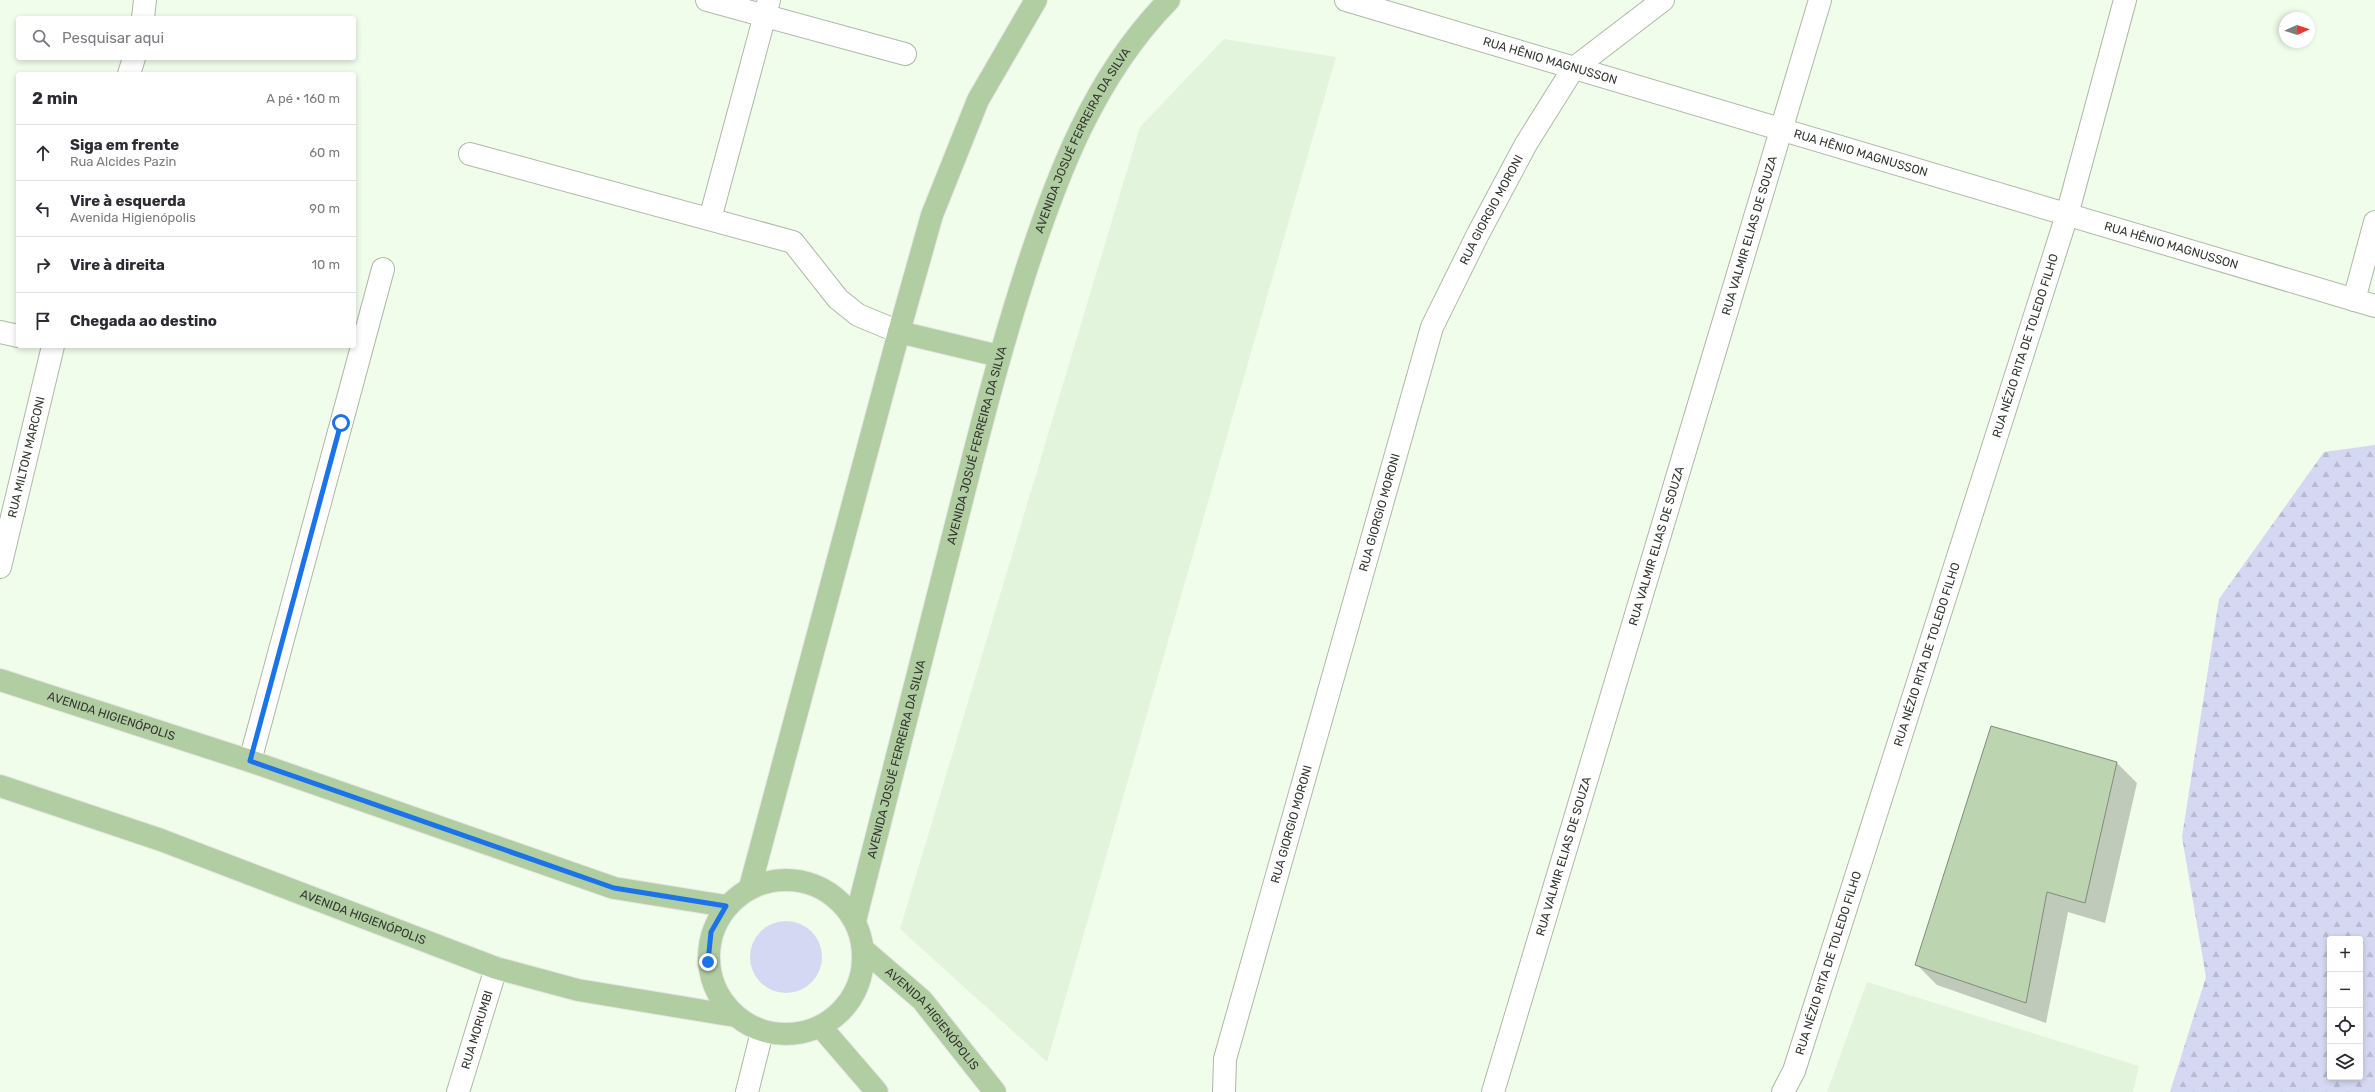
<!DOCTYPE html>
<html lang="pt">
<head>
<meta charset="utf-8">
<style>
  :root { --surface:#fff; --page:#f7f7f7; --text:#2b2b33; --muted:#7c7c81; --line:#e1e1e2 }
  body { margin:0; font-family:Rubik,sans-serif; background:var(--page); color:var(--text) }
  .controls { position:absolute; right:12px; bottom:12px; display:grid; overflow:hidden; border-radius:4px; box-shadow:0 2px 6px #0003 }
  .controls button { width:36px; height:36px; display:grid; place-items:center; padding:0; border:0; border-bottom:1px solid var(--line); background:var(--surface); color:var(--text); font:20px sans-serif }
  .compass { position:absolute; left:2279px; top:12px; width:36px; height:36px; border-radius:50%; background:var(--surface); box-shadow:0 2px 6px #0003; rotate:87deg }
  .stop { position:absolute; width:12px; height:12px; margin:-9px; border:3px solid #1a73e8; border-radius:50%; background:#fff }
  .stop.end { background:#1a73e8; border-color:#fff; box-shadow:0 1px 4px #0008 }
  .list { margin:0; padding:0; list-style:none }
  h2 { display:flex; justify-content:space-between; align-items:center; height:52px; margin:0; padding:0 16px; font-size:17px }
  h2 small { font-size:13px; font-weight:400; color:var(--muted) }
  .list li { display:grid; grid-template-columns:26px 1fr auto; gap:12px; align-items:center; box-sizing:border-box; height:56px; padding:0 16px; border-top:1px solid var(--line) }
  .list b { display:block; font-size:15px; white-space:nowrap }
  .list p { margin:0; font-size:13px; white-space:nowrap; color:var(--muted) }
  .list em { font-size:13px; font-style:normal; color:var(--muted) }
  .icon { flex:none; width:22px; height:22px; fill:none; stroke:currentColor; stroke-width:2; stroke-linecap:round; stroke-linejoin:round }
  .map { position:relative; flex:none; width:2375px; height:1092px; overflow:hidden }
  .search { position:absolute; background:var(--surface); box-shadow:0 2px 6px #0003; left:16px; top:16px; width:340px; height:44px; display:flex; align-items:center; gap:10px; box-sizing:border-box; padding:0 14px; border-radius:4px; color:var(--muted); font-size:15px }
  .panel { position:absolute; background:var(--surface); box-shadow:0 2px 6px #0003; left:16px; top:72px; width:340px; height:276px; border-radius:4px }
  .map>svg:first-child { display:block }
  .built { fill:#e2f4db }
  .grass { fill:#d4d8f2 }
  .forest { fill:url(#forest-firs); fill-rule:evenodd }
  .shadow { fill:#0003 }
  .building { fill:#bdd4b1; stroke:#808c7b }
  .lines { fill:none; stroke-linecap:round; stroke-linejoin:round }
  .minor-casing { stroke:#adb9a7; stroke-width:24 }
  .major-casing { stroke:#e7e7e6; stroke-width:24 }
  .minor { stroke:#fff; stroke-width:22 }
  .major { stroke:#b1cda2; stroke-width:22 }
  .route { stroke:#1a73e8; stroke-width:5 }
  .labels { text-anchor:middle; stroke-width:3; stroke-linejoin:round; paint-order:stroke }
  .street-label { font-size:12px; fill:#343932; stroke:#f0fdea }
</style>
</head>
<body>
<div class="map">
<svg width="2375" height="1092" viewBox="0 0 2375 1092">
  <defs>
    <pattern id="forest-firs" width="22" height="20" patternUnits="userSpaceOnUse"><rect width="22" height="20" fill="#d4d8f2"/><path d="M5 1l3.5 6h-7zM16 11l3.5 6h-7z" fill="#b7bad0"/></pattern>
  </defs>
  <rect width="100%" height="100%" fill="#f0fdea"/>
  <path class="built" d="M1224 39 1336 57 1047 1062 900 929 1140 127Z
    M1867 982 2139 1066 2133 1092H1827Z"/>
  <path class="grass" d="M750 957a36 36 0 1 1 72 0a36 36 0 1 1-72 0Z"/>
  <path class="forest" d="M2375 445V1092H2170L2206 977 2182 837 2219 599 2324 452ZM2330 939H2360V1077H2330Z"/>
  <path class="shadow" d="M2116 762 2137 783 2105 923 2068 912 2046 1023 1937 985 1917 965Z"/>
  <path class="building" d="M1991 726 2117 762 2085 903 2047 892 2026 1003 1915 965Z"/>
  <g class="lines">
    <defs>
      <g id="minor">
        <path d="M707 0 905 54"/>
        <path id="s1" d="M1346 0 2375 306"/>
        <path d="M143 18 145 0"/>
        <path d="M129 74 134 58"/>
        <path d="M470 154 793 242 838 299 858 315 899 332"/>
        <path d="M710 219 769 0"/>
        <path d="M2354 300 2375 222"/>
        <path d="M0 332 18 336"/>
        <path id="s2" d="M0 567 53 346"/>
        <path d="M250 761 383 269"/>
        <path id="s3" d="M458 1092 496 968"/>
        <path d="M747 1092 762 1032"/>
        <path id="s4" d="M1224 1092 1225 1059 1432 327 1478 234 1526 144 1573 69 1663 0"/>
        <path id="s5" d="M1493 1092 1820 0"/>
        <path id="s6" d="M1783 1092 1794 1071 2067 215 2125 0"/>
      </g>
      <g id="major">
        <path d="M899 332 999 356"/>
        <path id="s7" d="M0 680 250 761 614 888 726 906"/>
        <path id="s8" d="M0 786 161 840 496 968 578 990 735 1016"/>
        <circle cx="786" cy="957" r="77"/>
        <path d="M750 887 899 332 932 215 978 100 1036 0"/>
        <path id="s9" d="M855 921C889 788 923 656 956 524 977 441 998 358 1024 277 1056 177 1094 76 1169 0"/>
        <path id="s10" d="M864 950 922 1000 995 1092"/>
        <path d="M821 1027 877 1092"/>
      </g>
    </defs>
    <use href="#minor" class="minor-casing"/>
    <use href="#major" class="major-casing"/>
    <use href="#minor" class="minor"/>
    <use href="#major" class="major"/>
  </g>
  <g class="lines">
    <path class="route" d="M341 423 250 761 614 888 726 906 711 932 708 962"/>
  </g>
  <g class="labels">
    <g class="street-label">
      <text dy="4" stroke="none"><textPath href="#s1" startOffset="213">RUA HÊNIO MAGNUSSON</textPath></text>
      <text dy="4" stroke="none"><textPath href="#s9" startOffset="815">AVENIDA JOSUÉ FERREIRA DA SILVA</textPath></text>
      <text dy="4" stroke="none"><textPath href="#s1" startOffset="537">RUA HÊNIO MAGNUSSON</textPath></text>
      <text dy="4" stroke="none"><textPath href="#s4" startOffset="925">RUA GIORGIO MORONI</textPath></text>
      <text dy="4" stroke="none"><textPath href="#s5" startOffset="894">RUA VALMIR ELIAS DE SOUZA</textPath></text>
      <text dy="4" stroke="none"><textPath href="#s1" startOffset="861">RUA HÊNIO MAGNUSSON</textPath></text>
      <text dy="4" stroke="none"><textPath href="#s6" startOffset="785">RUA NÉZIO RITA DE TOLEDO FILHO</textPath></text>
      <text dy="4" stroke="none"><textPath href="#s9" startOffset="491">AVENIDA JOSUÉ FERREIRA DA SILVA</textPath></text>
      <text dy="4" stroke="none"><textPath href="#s2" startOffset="113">RUA MILTON MARCONI</textPath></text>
      <text dy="4" stroke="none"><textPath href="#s4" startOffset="601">RUA GIORGIO MORONI</textPath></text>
      <text dy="4" stroke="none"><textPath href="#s5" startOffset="570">RUA VALMIR ELIAS DE SOUZA</textPath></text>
      <text dy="4" stroke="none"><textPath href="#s6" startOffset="461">RUA NÉZIO RITA DE TOLEDO FILHO</textPath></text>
      <text dy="4" stroke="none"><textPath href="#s7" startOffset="117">AVENIDA HIGIENÓPOLIS</textPath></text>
      <text dy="4" stroke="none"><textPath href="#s9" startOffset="167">AVENIDA JOSUÉ FERREIRA DA SILVA</textPath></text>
      <text dy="4" stroke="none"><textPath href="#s4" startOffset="277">RUA GIORGIO MORONI</textPath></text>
      <text dy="4" stroke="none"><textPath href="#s5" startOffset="246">RUA VALMIR ELIAS DE SOUZA</textPath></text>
      <text dy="4" stroke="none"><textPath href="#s8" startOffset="386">AVENIDA HIGIENÓPOLIS</textPath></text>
      <text dy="4" stroke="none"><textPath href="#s6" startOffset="137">RUA NÉZIO RITA DE TOLEDO FILHO</textPath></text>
      <text dy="4" stroke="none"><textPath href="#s10" startOffset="97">AVENIDA HIGIENÓPOLIS</textPath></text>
      <text dy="4" stroke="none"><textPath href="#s3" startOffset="65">RUA MORUMBI</textPath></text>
    </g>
  </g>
</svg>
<div class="controls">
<button>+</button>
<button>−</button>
<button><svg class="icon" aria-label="locate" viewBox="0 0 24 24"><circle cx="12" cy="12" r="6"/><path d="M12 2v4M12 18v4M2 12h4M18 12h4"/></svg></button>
<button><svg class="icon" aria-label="layers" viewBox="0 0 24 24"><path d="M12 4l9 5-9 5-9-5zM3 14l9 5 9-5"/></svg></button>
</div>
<svg class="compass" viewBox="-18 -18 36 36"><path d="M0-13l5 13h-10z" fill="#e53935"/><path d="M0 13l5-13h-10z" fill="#7c7c81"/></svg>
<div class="stop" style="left:341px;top:423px"></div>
<div class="stop end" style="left:708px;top:962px"></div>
<div class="search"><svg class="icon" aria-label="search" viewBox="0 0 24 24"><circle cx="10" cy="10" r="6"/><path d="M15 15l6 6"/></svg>Pesquisar aqui</div>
<section class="panel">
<h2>2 min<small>A pé · 160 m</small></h2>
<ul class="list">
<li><svg class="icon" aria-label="ahead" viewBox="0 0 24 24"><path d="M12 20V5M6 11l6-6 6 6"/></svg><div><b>Siga em frente</b><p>Rua Alcides Pazin</p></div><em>60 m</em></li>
<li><svg class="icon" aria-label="left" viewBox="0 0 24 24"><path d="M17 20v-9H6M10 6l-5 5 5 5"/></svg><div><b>Vire à esquerda</b><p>Avenida Higienópolis</p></div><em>90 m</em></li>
<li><svg class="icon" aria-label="right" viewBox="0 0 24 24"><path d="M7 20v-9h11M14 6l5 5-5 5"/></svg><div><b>Vire à direita</b></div><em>10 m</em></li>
<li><svg class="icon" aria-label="arrive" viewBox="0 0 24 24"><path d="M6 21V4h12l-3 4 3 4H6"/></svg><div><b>Chegada ao destino</b></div></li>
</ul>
</section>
</div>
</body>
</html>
